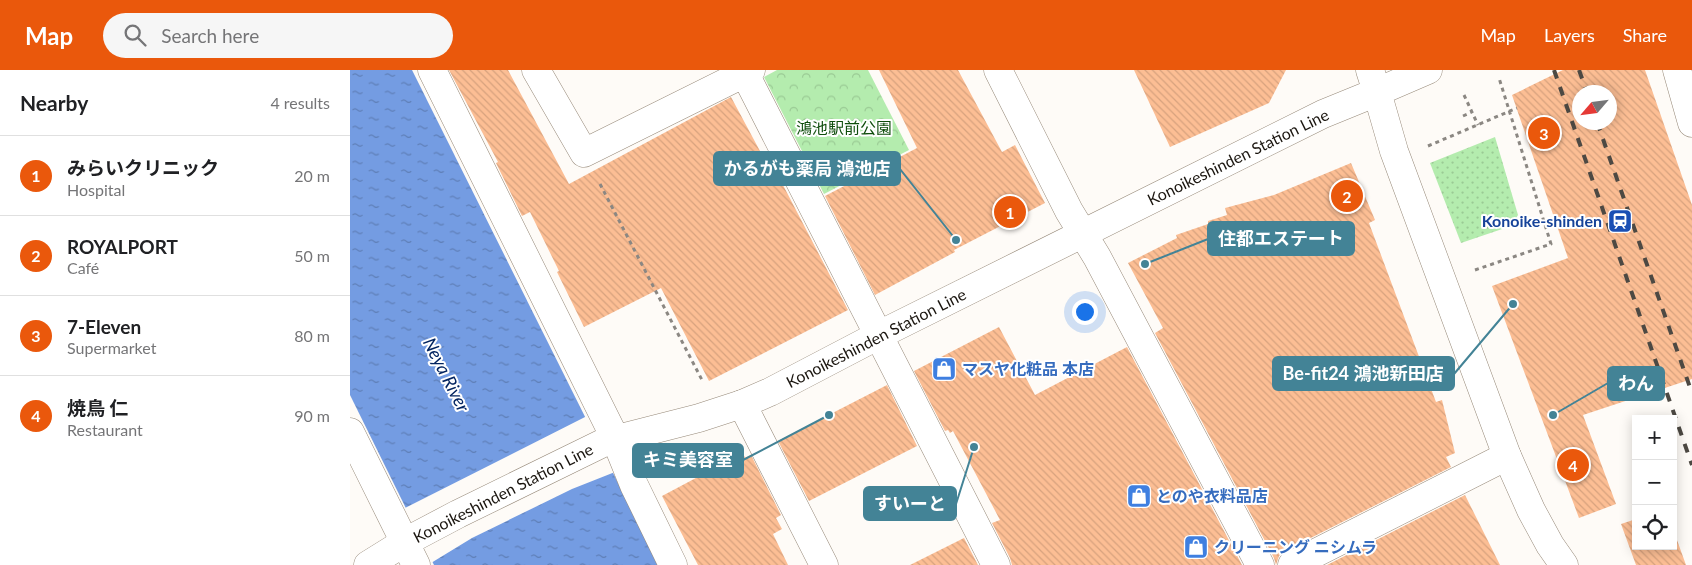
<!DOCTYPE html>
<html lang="en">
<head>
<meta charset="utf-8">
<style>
  :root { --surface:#fff; --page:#f6f6f6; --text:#202124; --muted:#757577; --line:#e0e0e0; --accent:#ea580c }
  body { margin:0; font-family:Lato,"Noto Sans JP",sans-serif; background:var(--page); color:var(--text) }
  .controls { position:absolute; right:15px; bottom:15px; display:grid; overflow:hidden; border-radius:0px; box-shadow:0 2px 12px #0003 }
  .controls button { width:45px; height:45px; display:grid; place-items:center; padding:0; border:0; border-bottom:1px solid var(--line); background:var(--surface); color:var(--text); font:25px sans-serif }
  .compass { position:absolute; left:1222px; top:15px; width:45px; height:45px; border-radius:50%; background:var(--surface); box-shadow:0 2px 12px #0003; rotate:242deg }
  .you { position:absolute; left:734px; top:241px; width:18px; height:18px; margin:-12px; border:4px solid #fff; border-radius:50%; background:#1a73e8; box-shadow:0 0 0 8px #1a73e833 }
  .badge { display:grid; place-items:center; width:32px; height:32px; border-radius:50%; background:var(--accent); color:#fff; font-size:16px; font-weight:700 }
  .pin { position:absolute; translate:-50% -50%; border:2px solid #fff; box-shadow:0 1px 5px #0006 }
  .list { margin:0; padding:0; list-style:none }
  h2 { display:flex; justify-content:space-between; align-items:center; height:65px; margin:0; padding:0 20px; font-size:21px }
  h2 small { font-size:16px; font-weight:400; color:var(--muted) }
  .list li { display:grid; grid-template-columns:32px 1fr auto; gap:15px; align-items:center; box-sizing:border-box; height:80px; padding:0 20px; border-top:1px solid var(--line) }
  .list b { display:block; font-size:19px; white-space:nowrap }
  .list p { margin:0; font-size:16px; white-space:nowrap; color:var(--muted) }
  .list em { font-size:16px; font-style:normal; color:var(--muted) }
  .icon { flex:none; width:28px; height:28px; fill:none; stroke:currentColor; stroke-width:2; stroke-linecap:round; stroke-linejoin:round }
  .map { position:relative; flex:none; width:1342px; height:495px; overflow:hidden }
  header { display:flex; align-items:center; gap:30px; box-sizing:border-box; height:70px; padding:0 25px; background:var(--accent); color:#fff }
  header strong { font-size:24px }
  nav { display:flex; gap:28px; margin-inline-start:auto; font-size:18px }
  .search { width:350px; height:45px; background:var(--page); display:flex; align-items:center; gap:12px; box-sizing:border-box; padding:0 18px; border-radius:28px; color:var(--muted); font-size:19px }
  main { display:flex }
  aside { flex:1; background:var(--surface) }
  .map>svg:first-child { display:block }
  .grass { fill:url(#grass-dots) }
  .forest { fill:url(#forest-crowns) }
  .water { fill:url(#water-ripples) }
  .pier { fill:#fefbf7 }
  .building { fill:url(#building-back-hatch); fill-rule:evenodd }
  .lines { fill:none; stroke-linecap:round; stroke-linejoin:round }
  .minor-casing { stroke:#978a7a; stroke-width:29 }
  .tertiary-casing { stroke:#978a7a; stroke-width:29 }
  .secondary-casing { stroke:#978a7a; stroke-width:29 }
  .path { stroke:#8b8782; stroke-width:3; stroke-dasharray:4 4; stroke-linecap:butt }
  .minor { stroke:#fff; stroke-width:28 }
  .tertiary { stroke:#fff; stroke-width:28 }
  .secondary { stroke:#fff; stroke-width:28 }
  .rail { stroke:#4d4943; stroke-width:4; stroke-dasharray:9 9; stroke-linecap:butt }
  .labels { text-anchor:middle; stroke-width:4; stroke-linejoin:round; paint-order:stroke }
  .park-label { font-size:16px; fill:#0f4e0c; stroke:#fff }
  .street-label { font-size:16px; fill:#1a150f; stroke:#fff }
  .transit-label { font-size:16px; font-weight:bold; fill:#164399; stroke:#fff; text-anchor:end }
  .shop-label { font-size:16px; font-weight:bold; fill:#366cbe; stroke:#fff; text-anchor:start }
  .water-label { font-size:18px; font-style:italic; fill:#032460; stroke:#fff }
  .leader { fill:none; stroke:#438396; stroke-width:2 }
  .callout-dot { fill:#438396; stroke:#fff; stroke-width:2 }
  .callout { fill:#438396; stroke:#438396; stroke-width:2 }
  .callout-label { font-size:18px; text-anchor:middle; font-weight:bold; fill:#fff }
</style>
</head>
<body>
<header>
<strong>Map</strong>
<div class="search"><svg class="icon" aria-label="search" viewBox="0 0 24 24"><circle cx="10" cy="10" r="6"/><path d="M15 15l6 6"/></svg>Search here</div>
<nav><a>Map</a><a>Layers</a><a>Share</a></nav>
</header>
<main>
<aside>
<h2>Nearby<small>4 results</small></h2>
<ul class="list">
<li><span class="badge">1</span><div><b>みらいクリニック</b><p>Hospital</p></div><em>20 m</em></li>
<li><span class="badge">2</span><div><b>ROYALPORT</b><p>Café</p></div><em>50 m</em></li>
<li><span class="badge">3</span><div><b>7-Eleven</b><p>Supermarket</p></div><em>80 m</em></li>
<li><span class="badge">4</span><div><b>焼鳥 仁</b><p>Restaurant</p></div><em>90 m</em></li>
</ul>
</aside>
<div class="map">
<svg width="1342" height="495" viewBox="0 0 1342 495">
  <defs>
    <pattern id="grass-dots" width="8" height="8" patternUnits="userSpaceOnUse" patternTransform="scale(1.25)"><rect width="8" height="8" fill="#b4ecae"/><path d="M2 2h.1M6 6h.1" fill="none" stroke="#9aca94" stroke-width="1.8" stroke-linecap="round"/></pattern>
    <pattern id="forest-crowns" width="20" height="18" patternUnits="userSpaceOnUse" patternTransform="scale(1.25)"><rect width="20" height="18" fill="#b4ecae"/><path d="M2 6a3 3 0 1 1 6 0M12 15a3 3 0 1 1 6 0" fill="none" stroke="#9aca94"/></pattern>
    <pattern id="water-ripples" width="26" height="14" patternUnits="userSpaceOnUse" patternTransform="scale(1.25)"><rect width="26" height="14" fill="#749ce2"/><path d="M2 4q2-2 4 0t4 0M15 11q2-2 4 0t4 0" fill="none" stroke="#5e7eb6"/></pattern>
    <pattern id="building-back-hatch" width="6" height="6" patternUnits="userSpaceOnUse" patternTransform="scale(1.25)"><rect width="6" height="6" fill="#fcbe94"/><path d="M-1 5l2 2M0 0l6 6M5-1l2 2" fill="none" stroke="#d7a27e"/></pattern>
  </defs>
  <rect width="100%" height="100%" fill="#fefbf7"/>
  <path class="grass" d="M1145 67 1168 145 1161 156 1111 173 1080 93Z"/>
  <path class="forest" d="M427 0H518L559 80 474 124 414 7Z"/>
  <path class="water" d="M0 0H62L309 495H84L0 325Z"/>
  <path class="pier" d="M237 346 265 402 222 419 122 468 81 493 53 439Z"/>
  <path class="building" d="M99 0H158L219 114 381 27 417 94 421 92 498 240 359 311 311 218 234 257 207 202 209 201 180 142 172 146 146 93 148 92Z
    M529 0H608L652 82 665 75 695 133 604 180 605 182 525 225 475 126 567 78Z
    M784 0H936L919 33 820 77Z
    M1213 0H1295L1342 135V309L1233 345 1266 434 1229 448 1142 216 1218 188 1162 25ZM1230 22H1260V52H1230Z
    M1001 93 1025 150 1019 153 1086 332 1092 330 1105 383 1096 387 1101 397 935 481 929 486 926 495 924 488 805 263 813 258 778 193 827 168 826 165 858 154V151L877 145 875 138 924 125Z
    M649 257 685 325 777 277 892 495H662L660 488 642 453 650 450 603 361 600 363 598 360 595 361 564 301Z
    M537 315 567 376 459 431 428 371Z
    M393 383 395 388 401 385 431 445 426 448 432 459 423 464 438 495H348L312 426Z
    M1115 425 1150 495H977Z
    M1286 449V476H1323V459L1336 495H1286L1271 454Z
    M614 468 628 495H560Z"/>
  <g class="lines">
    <defs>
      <path id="minor" d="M82 0 265 368 284 415 323 495
        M186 0 234 83 401 0
        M393 0 646 495
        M648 0 719 141 747 187 910 495
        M1327 0 1342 53
        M392 334 474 495
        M0 362 66 495
        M942 495 1157 386"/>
      <path id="tertiary" d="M1078 0 1027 22 1044 81 1157 386 1181 440 1200 475 1214 495"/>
      <path id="secondary" d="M18 495 55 472 108 444 255 372 349 348 392 334 420 322 529 265 973 44 1027 22 1020 0"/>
    </defs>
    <use href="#minor" class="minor-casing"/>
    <use href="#tertiary" class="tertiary-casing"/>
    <use href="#secondary" class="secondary-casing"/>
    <path class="path" d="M1114 25 1128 55
      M1113 46 1122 42
      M1078 76 1167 38
      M250 114 352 310
      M1125 200 1201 174 1149 8"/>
    <use href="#minor" class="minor"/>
    <use href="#tertiary" class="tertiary"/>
    <use href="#secondary" class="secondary"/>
    <path class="rail" d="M1204 0 1342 395
      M1229 0 1237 22
      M1247 52 1342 323"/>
  </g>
  <defs>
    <symbol id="station-square" viewBox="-11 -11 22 22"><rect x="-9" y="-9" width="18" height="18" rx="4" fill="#1a4fb4" stroke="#fff"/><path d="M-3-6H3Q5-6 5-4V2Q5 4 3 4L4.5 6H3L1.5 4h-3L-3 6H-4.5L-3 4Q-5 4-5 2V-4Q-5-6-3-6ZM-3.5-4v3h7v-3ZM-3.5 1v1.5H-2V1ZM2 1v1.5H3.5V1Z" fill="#fff"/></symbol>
    <symbol id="shop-square" viewBox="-11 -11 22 22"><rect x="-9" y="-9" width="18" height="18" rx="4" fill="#3f7fe0" stroke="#fff"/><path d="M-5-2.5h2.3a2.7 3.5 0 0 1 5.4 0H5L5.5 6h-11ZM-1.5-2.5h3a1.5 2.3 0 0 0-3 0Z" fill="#fff"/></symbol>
  </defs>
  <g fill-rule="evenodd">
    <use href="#station-square" x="1256" y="137" width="28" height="28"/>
    <use href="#shop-square" x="580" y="285" width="28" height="28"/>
    <use href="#shop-square" x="775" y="412" width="28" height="28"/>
    <use href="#shop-square" x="832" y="463" width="28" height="28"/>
  </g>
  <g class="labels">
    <g class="park-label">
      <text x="494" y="64">鴻池駅前公園</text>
    </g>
    <g class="street-label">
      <text transform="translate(888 87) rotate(-26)" y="6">Konoikeshinden Station Line</text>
      <text transform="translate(526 268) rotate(-27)" y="6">Konoikeshinden Station Line</text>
      <text transform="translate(153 423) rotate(-27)" y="6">Konoikeshinden Station Line</text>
    </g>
    <g class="transit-label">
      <text x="1252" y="157">Konoike-shinden</text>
    </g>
    <g class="shop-label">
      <text x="612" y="305">マスヤ化粧品 本店</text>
      <text x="806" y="432">とのや衣料品店</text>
      <text x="864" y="483">クリーニング ニシムラ</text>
    </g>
    <g class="water-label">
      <text transform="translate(96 305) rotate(63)" y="6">Neya River</text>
    </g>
  </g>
  <path class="leader" d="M606 170L550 99M795 194L858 169M1163 234L1104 304M1203 345L1258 313M479 345L393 390M624 377L606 434"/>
  <g class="callout-dot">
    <circle cx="606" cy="170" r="5"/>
    <circle cx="795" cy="194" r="5"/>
    <circle cx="1163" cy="234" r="5"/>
    <circle cx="1203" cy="345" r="5"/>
    <circle cx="479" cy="345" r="5"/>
    <circle cx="624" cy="377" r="5"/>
  </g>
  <g class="callout">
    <rect x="364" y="82" width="186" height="33" rx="5"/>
    <rect x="858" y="152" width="146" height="33" rx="5"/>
    <rect x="923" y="287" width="181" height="33" rx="5"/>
    <rect x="1258" y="297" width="56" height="33" rx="5"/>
    <rect x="283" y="374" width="110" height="33" rx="5"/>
    <rect x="514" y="417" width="92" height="33" rx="5"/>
  </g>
  <g class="callout-label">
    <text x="457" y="105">かるがも薬局 鴻池店</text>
    <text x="931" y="175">住都エステート</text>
    <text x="1013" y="310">Be-fit24 鴻池新田店</text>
    <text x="1286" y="320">わん</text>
    <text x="338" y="396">キミ美容室</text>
    <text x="560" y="440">すいーと</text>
  </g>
</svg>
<div class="controls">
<button>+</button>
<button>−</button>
<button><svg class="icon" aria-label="locate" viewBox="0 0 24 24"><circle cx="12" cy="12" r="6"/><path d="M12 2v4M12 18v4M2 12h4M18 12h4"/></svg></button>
</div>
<svg class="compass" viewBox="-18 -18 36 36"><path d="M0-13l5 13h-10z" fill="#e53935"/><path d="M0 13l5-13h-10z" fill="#757577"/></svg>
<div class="you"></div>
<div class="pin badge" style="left:660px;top:142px">1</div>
<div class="pin badge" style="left:997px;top:126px">2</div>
<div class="pin badge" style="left:1194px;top:63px">3</div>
<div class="pin badge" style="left:1223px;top:395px">4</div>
</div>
</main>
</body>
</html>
